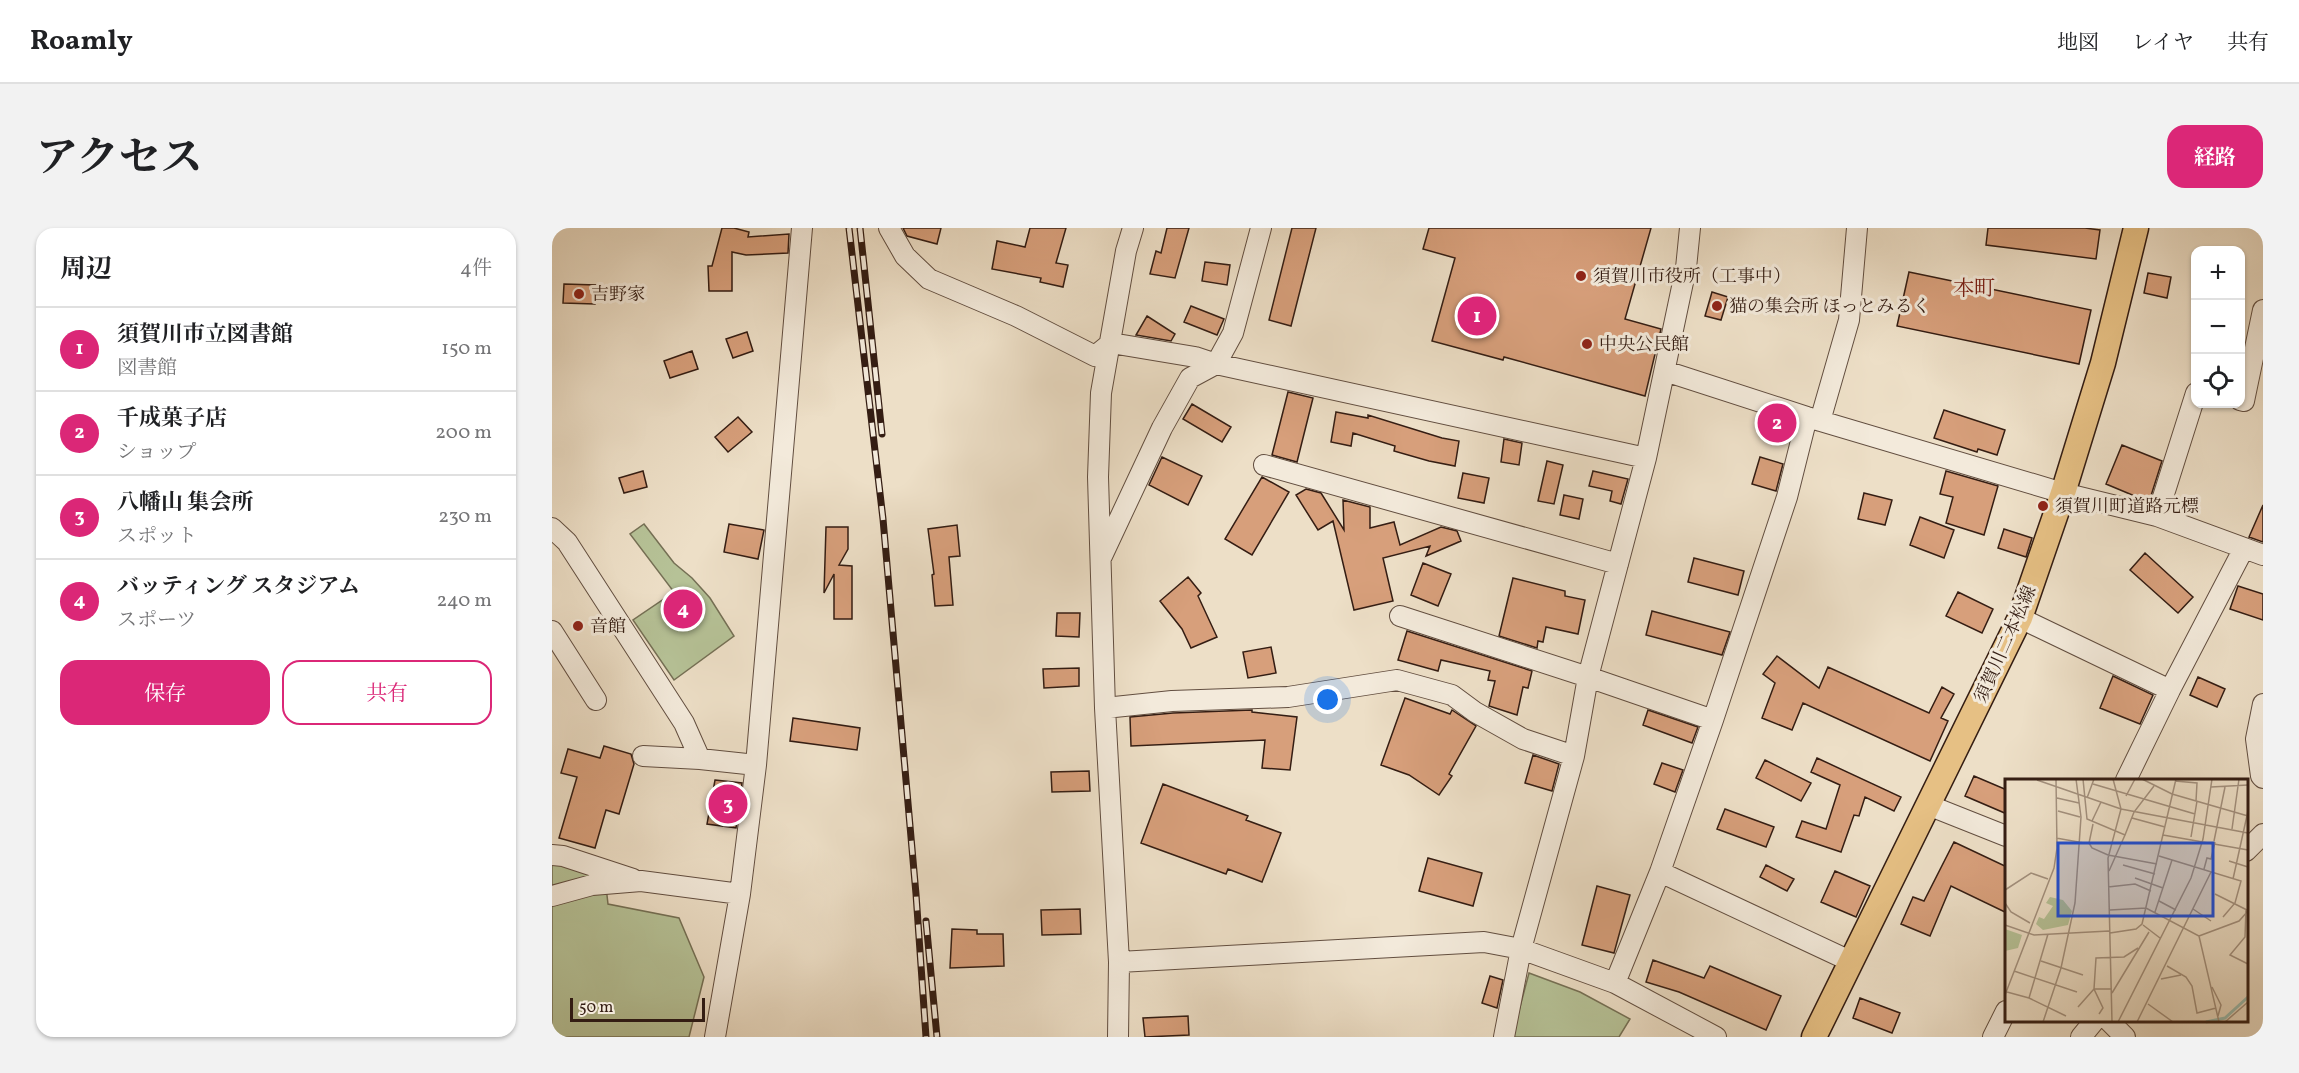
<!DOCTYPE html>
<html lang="ja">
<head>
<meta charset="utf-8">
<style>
  :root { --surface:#fff; --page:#f2f2f2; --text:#202124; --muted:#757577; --line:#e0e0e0; --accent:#db2777 }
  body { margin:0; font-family:Vollkorn,"Noto Serif JP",serif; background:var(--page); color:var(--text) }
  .controls { position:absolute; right:18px; top:18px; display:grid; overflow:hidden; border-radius:12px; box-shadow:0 2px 4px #0004 }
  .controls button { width:54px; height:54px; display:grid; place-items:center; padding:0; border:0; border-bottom:2px solid var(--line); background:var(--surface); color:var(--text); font:30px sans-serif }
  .scale { position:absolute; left:18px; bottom:15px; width:135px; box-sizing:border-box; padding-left:6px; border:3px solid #341d13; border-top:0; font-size:16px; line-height:21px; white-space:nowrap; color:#341d13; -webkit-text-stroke:4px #f3eadb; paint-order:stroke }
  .you { position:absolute; left:776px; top:472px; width:21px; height:21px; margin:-15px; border:4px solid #fff; border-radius:50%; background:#1a73e8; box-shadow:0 0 0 9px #1a73e833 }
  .badge { display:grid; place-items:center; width:39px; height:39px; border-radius:50%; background:var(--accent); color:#fff; font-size:20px; font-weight:700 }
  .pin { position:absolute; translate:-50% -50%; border:3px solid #fff; box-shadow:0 2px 6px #0006 }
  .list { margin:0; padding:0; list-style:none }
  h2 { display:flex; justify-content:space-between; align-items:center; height:78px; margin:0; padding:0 24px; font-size:26px }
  h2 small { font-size:20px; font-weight:400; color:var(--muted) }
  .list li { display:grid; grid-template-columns:39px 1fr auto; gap:18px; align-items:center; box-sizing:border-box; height:84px; padding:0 24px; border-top:2px solid var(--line) }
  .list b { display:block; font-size:22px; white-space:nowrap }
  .list p { margin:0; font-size:20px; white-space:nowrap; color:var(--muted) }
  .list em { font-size:20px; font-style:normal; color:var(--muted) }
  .actions { display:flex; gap:12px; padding:18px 24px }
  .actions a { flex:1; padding:14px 0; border:2px solid var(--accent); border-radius:18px; text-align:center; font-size:21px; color:var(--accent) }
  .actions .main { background:var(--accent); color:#fff }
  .icon { flex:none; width:33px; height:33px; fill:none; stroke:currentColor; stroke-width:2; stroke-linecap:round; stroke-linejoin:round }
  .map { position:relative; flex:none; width:1711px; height:809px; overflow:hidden; border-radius:18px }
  header { display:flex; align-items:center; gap:36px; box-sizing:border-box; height:84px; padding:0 30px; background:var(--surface); border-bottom:2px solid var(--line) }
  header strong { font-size:28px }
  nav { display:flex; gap:33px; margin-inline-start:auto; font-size:21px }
  .intro { display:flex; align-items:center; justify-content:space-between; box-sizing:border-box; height:144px; padding:0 36px }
  h1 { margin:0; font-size:42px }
  .button { padding:15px 27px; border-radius:18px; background:var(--accent); color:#fff; font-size:21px; font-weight:700 }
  main { display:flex; gap:36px; padding:0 36px }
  aside { flex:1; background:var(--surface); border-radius:18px; box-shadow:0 2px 4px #0004 }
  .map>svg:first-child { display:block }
  .green { fill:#b6c297; stroke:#757055; stroke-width:1.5 }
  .building { fill:#d79f7b; stroke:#341d13; stroke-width:1.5 }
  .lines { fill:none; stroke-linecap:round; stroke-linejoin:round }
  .minor-casing { stroke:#624e40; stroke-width:22 }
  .major-casing { stroke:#341d13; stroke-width:27 }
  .minor { stroke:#f3eadb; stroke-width:20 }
  .major { stroke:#e6c084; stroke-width:24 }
  .rail-casing { stroke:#341d13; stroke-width:7 }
  .rail { stroke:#f3eadb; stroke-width:4.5; stroke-dasharray:14; stroke-linecap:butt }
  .poi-dot { fill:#8f2418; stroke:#f3eadb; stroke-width:2 }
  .labels { text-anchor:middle; stroke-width:6; stroke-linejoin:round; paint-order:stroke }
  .poi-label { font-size:18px; fill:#341d13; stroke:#f3eadb; text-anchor:start }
  .street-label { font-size:18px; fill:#341d13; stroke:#f3eadb }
  .quarter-label { font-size:21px; fill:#7a1f14; stroke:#f3eadb }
  .inset-river { fill:none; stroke:#9abdb1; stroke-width:3 }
  .inset-road { fill:none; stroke:#a3917f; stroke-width:1.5 }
  .view { fill:#1d4ed8; fill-opacity:0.15; stroke:#1d4ed8; stroke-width:3 }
  .inset-edge { fill:none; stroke:#341d13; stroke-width:3 }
</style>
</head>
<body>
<header>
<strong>Roamly</strong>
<nav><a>地図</a><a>レイヤ</a><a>共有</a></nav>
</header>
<div class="intro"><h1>アクセス</h1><a class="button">経路</a></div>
<main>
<aside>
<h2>周辺<small>4件</small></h2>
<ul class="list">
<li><span class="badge">1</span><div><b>須賀川市立図書館</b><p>図書館</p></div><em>150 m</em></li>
<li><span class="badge">2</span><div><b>千成菓子店</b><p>ショップ</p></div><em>200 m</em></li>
<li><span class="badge">3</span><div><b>八幡山 集会所</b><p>スポット</p></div><em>230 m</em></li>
<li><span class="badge">4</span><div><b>バッティング スタジアム</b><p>スポーツ</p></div><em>240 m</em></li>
</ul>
<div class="actions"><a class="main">保存</a><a>共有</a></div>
</aside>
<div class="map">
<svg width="1711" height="809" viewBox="0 0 1711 809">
  <rect width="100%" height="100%" fill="#eddfc7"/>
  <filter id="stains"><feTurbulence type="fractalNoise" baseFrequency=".00333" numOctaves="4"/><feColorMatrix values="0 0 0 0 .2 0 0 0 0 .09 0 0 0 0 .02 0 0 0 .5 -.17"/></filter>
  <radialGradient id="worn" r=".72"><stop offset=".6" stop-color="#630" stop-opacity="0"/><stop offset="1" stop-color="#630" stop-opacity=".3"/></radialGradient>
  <path class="green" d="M92 296 122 335 140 350 158 370 182 408 122 452 81 392 122 364 78 306Z
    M0 621 51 632 56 676 127 690 152 749 137 809H0Z
    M977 745 1028 764 1078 791 1067 809H960Z"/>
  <path class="building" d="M170 0H182L197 4 196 9 237 6 236 25 194 27 180 24V63H157L156 38H160Z
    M351 0H389L385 16 355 8Z
    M478 0H514L504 35 516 37 511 59 488 54 489 50 440 41 445 13 473 19Z
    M615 0H637L623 50 598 46 604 23 609 25Z
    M740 0H764L739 98 717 92Z
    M877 0H1099L1073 91 1109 101 1093 168 952 129 951 132 880 113 903 30 871 21Z
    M1436 0H1533L1548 2 1544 31 1434 17Z
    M653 34 678 37 675 57 650 53Z
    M1357 44 1539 82 1527 136 1345 98Z
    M1596 45 1619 49 1615 70 1592 65Z
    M12 56 44 57 43 76 11 75Z
    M1160 64 1176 69 1169 92 1153 88Z
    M639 78 672 91 665 107 632 94Z
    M595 88 623 106 619 113 584 107Z
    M195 104 201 123 181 130 174 111Z
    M140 123 146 141 118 150 112 133Z
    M736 164 761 170 745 234 720 227Z
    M640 176 679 199 670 214 631 191Z
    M1392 182 1453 202 1445 227 1426 221 1425 224 1382 210Z
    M784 184 816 190V187L890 210 907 213 903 238 877 233 842 223 843 218 801 205 799 218 779 214Z
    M186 189 200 204 176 224 163 209Z
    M952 211 970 215 967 237 949 234Z
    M1570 217 1610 233 1597 274 1554 256Z
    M610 229 650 248 636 277 597 257Z
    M1208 229 1231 236 1224 263 1200 256Z
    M995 233 1011 237 1002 276 986 273Z
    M91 243 95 259 72 265 67 250Z
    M1041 243 1076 251 1069 276 1058 273 1060 263 1037 258Z
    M1394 243 1446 258 1432 307 1394 295 1401 269 1388 266Z
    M911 245 937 250 932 275 906 270Z
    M710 249 737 264 700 327 673 311Z
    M754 261 769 265 792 302 791 272 818 279V300L842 294 848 317 889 299 905 303 909 313 874 328 878 318 831 330 841 373 802 382 781 293 766 302 744 267Z
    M1312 265 1340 272 1333 297 1306 291Z
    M1012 267 1031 271 1027 291 1008 287Z
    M1711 277V314L1697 309Z
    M1368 289 1402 302 1392 330 1358 317Z
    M177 296 212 302 206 331 172 324Z
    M405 297 408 328 397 329 401 377 383 378 380 347 382 346 376 301Z
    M274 299H296V321L287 337 300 338V391H282V346L272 365Z
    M1452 301 1480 310 1474 329 1446 320Z
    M1593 325 1641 369 1626 385 1578 342Z
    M1142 330 1192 343 1186 367 1136 354Z
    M871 335 899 346 886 378 859 367Z
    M636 349 649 365 646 368 665 409 639 420 630 401 608 373Z
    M961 350 1013 363V368L1033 372 1026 406 994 399 991 414 986 413 985 420 947 408Z
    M1686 358 1711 366V392L1678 381Z
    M1406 364 1441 381 1430 405 1394 388Z
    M1100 383 1178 404 1170 427 1094 407Z
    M505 385H528L527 409 504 408Z
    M855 403 980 443 976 460 971 459 965 487 937 478 943 453 936 452 938 443 889 432 886 443 846 432Z
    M719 419 724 445 696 450 691 424Z
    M1225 428 1267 460 1276 439 1377 485 1390 459 1402 466 1389 490 1396 493 1378 533 1251 475 1240 502 1210 490 1223 455 1211 446Z
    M527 440V458L492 460 491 441Z
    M1561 448 1601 467 1588 496 1548 480Z
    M1646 449 1673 461 1665 479 1638 467Z
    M853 470 898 486 900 482 924 498 897 546 900 548 887 567 857 547 829 537Z
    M700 482V484L745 489 738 542 710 540 713 512 579 518 578 489 621 485Z
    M1096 482 1146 499 1140 515 1091 497Z
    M241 490 308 500 305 522 238 513Z
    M52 518 79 526 82 536 67 586 54 582 43 620 7 610 25 549 9 545 16 521 48 530Z
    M981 527 1007 536 1000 563 973 555Z
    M1265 530 1349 569 1342 583 1313 569 1307 588 1302 587 1289 624 1244 609 1250 593 1274 601 1288 557 1259 544Z
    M1213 532 1259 555 1249 573 1204 550Z
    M1110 535 1131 542 1123 564 1102 556Z
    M537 543 538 563 500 564 499 544Z
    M1422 548 1455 562V586L1413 568Z
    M163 552 190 555 184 600 155 596Z
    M611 556 696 588 694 592 729 605 710 654 676 641 674 646 589 615Z
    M1173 581 1222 599 1214 619 1165 601Z
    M1402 614 1455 639V685L1399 658 1378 708 1349 696 1361 669 1372 673Z
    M876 630 930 645 921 678 867 663Z
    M1214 637 1242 651 1235 663 1208 649Z
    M1283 643 1318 658 1304 689 1269 674Z
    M1045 658 1078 667 1062 725 1030 717Z
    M528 681 529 706 490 707 489 682Z
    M400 701 425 702V706H451L452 738 398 740Z
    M1101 732 1152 750 1158 738 1229 768 1214 802 1127 764 1094 754Z
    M938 748 951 752 945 780 930 775Z
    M1308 770 1348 785 1340 805 1301 790Z
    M636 788 637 807 593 809 591 790Z"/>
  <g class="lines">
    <defs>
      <path id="minor" d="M337 0 353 28 377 51 464 88 543 128 559 115 643 129 664 136 1094 230
        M1113 143 1255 189 1511 265 1605 288 1711 327
        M1688 172 1692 173 1711 82
        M1268 193 1297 92 1305 0
        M712 237 1066 336
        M1605 288 1644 165
        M0 300 15 314 132 495 148 531
        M550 328 610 200 638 150 664 136 681 105 709 0
        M848 388 1036 449 1161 492
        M1468 390 1618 462
        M0 403 44 472
        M1711 476 1704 511 1709 548 1711 550
        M553 480 620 473 736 469 845 452 900 467 923 484 971 511 1022 528
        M91 528 148 531 204 537
        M1574 552 1618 462 1692 320
        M1376 577 1454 608
        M1694 623 1711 606
        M0 627 11 628 81 651
        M1108 644 1298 733
        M0 668 40 657 89 653 188 666
        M567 734 932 714 969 721 1063 755 1164 809
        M1063 755 1108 644 1161 492 1235 269 1255 189
        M1556 792 1573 809
        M163 809 188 666 204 537 250 0
        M566 809 567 734 553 480 546 249 549 165 574 23 581 0
        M952 809 969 721 1022 528 1036 449 1094 230 1134 40 1138 0
        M1441 809 1454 783
        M1529 809 1543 792"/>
      <path id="major" d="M1262 809 1468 390 1511 265 1551 135 1584 0"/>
    </defs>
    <use href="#minor" class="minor-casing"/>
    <use href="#major" class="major-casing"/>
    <use href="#minor" class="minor"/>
    <use href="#major" class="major"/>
    <defs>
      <path id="rail" d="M297 0 331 291 364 666 374 809
        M308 0 330 206
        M374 693 385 809"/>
    </defs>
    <use href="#rail" class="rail-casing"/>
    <use href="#rail" class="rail"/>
  </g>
  <g class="poi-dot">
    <circle cx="1029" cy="48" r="6"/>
    <circle cx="27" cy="66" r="6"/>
    <circle cx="1165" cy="78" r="6"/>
    <circle cx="1035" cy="116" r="6"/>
    <circle cx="1491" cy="278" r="6"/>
    <circle cx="26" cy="398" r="6"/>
  </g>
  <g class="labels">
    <g class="poi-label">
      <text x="1041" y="54">須賀川市役所（工事中）</text>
      <text x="39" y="72">吉野家</text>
      <text x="1177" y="84">猫の集会所 ほっとみるく</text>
      <text x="1047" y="122">中央公民館</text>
      <text x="1503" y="284">須賀川町道路元標</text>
      <text x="38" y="404">音館</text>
    </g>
    <g class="street-label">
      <text transform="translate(1453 416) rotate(-66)" y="6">須賀川二本松線</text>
    </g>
    <g class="quarter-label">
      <text x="1422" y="67">本町</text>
    </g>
  </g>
  <g transform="translate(1453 551)">
    <rect width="243" height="243" fill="#eddfc7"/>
    <path d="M45 118 58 121 67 132 63 146 38 151 31 145 34 138 39 140 48 127 41 124ZM0 150 17 156 13 169 0 172Z" fill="#b6c297"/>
    <path class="inset-river" d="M201 243 220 239 243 218"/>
    <path class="inset-road" d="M78 0 82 40 120 56 129 33 149 7M137 0 167 15 243 37M32 1 116 30 243 54M170 2 192 4 191 22M88 5 190 35M206 8 243 6M121 17 130 0M52 19 74 24M82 19 89 0M53 32 75 38M127 39 160 48M87 42 96 23M88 45 84 64 87 69 103 76 152 85M227 50 234 0M158 56 243 71M186 58 192 22M51 59 79 64M209 62 220 8M154 77 236 102 230 124 218 138M224 82 243 88M118 86 150 95M199 90 202 79 206 80 210 63M104 92 120 56M130 99 158 109M228 100 243 32M103 108 130 105 146 112M0 111 26 94 43 100M210 115 242 131M154 122 171 131M0 124 6 133 25 144M188 130 206 142M241 130 240 158 225 176 243 185M105 131 141 129 194 157 214 243M150 133 167 81M0 146 29 156 104 152M138 146 155 159M105 154 131 150 137 145 171 0M194 157 234 142 243 132M36 182 78 196M162 187 181 198 187 207 192 234 211 229M9 192 72 213M156 200 176 196M207 208 216 226 213 237M2 213 24 219 61 237M107 214 144 153M0 216 49 89 52 69 51 0M24 219 43 155M143 225 168 243M73 228 89 210H106M94 235 98 229 89 210 91 179 119 178 133 169M38 243 56 189 70 124 76 38 71 0M107 243 103 79 116 30 108 0M113 243 186 99 198 60 207 0M132 243 206 93M220 243 243 223"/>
    <path class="view" d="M53 64H208V137H53Z"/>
    <rect width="243" height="243" class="inset-edge"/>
  </g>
  <rect width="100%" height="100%" filter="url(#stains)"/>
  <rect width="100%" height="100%" fill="url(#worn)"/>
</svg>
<div class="controls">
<button>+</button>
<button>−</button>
<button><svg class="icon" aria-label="locate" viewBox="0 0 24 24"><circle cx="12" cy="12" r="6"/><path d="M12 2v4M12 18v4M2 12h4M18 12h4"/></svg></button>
</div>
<div class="scale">50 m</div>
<div class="you"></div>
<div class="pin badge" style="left:925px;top:88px">1</div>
<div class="pin badge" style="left:1225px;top:195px">2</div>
<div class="pin badge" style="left:176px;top:576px">3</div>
<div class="pin badge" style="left:131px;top:381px">4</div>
</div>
</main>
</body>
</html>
